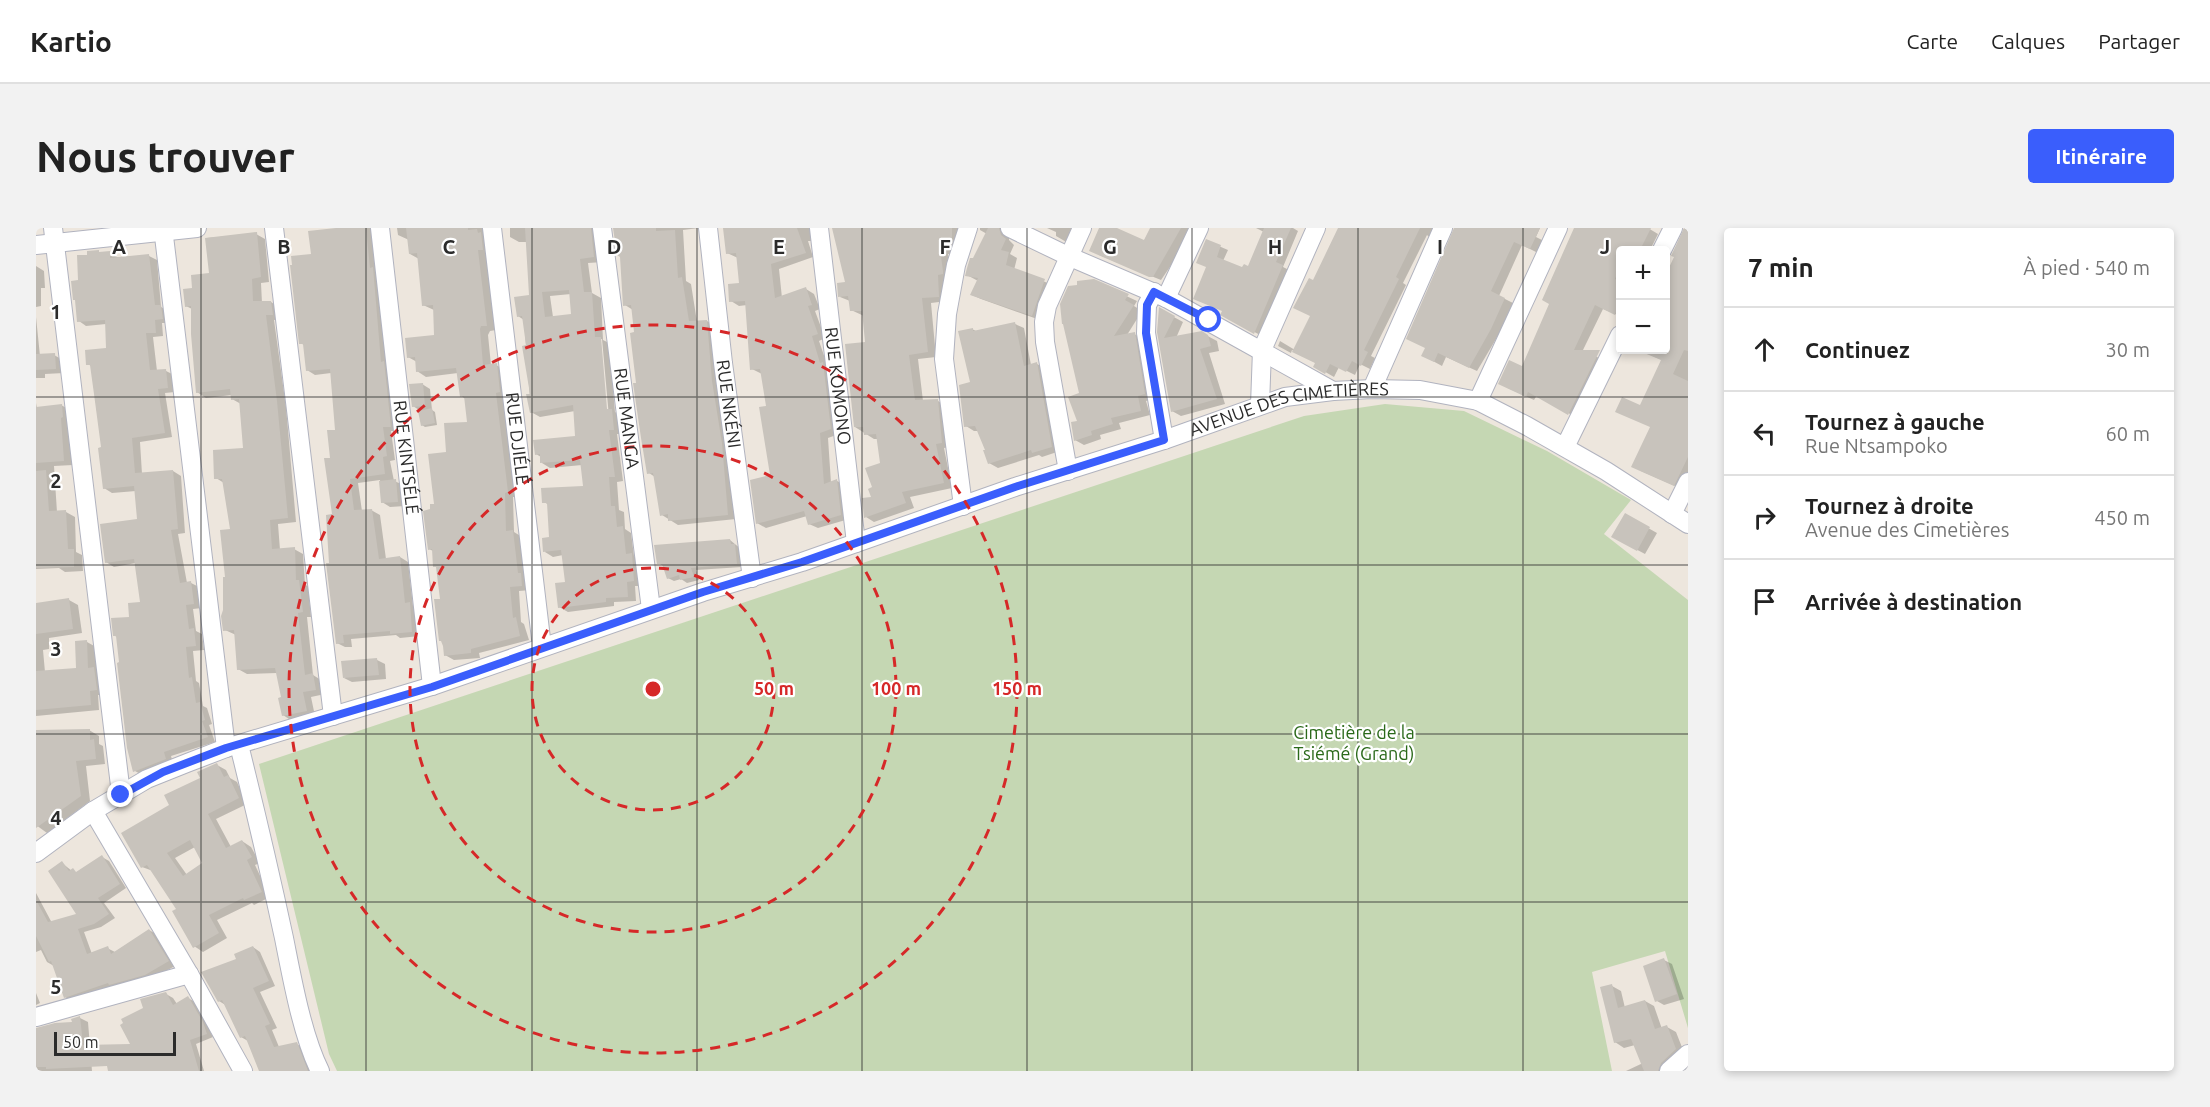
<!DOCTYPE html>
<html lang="fr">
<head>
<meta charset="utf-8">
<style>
  :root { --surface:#fff; --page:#f2f2f2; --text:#222; --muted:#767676; --line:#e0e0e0; --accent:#3a5efc }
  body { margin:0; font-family:Ubuntu,sans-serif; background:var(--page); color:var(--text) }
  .controls { position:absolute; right:18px; top:18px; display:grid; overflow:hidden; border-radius:6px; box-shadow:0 3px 9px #0003 }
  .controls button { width:54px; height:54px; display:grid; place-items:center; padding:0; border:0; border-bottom:2px solid var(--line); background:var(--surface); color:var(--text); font:30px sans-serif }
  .scale { position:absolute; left:18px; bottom:15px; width:122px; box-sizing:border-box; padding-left:6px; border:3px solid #2b2b2b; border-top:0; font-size:16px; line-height:21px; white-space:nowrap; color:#2b2b2b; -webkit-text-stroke:4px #fff; paint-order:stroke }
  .stop { position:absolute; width:18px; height:18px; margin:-14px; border:4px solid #3a5efc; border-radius:50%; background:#fff }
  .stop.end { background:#3a5efc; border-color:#fff; box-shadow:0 2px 6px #0008 }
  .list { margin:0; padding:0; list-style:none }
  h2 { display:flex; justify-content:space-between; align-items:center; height:78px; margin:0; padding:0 24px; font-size:26px }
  h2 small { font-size:20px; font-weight:400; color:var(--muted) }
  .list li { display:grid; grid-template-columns:39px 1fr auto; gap:18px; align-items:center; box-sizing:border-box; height:84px; padding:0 24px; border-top:2px solid var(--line) }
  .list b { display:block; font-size:22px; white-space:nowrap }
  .list p { margin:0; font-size:20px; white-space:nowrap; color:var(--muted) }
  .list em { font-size:20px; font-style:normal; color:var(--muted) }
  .icon { flex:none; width:33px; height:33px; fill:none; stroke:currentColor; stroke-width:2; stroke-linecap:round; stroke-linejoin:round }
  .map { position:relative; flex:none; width:1652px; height:843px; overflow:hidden; border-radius:6px }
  header { display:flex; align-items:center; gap:36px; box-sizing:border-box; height:84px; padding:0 30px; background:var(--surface); border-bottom:2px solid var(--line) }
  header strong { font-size:28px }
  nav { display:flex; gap:33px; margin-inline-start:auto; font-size:21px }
  .intro { display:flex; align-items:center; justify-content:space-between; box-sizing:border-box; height:144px; padding:0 36px }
  h1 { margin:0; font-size:42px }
  .button { padding:15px 27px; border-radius:6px; background:var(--accent); color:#fff; font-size:21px; font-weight:700 }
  main { display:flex; gap:36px; padding:0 36px }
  aside { flex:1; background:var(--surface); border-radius:6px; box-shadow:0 3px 9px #0003 }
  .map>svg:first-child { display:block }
  .cemetery { fill:#c5d7b3 }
  .shadow { fill:#0003; fill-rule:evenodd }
  .building { fill:#c8c3bc; fill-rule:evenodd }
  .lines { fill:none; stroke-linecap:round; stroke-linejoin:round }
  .street-casing { stroke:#b1b3bf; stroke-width:20 }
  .street { stroke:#fff; stroke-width:18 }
  .route { stroke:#3a5efc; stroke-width:8 }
  .grid { fill:none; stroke:#2b2b2b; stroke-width:1.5; stroke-opacity:0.55 }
  .ring { fill:none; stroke:#d62828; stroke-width:3; stroke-dasharray:10 8 }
  .labels { text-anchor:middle; stroke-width:4.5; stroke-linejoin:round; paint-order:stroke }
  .street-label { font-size:18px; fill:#2b2b2b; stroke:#fff }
  .park-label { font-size:18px; fill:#2a6919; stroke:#fff }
  .grid-label { font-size:20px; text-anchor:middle; font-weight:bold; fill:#2b2b2b; stroke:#fff; stroke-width:4.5; stroke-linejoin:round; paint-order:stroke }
  .centre { fill:#d62828; stroke:#fff; stroke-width:3 }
  .ring-label { font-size:18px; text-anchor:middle; font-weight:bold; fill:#d62828; stroke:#fff; stroke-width:4.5; stroke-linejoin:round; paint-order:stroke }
</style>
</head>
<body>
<header>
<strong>Kartio</strong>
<nav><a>Carte</a><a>Calques</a><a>Partager</a></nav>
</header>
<div class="intro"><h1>Nous trouver</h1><a class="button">Itinéraire</a></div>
<main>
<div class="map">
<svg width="1652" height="843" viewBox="0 0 1652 843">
  <rect width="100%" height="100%" fill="#ede6dd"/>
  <path class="cemetery" d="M1349 176 1428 183 1511 223 1595 272 1568 306 1652 372V800L1629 723 1556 744 1576 843H301L293 826 223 536 1268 188Z"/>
  <path class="shadow" d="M306 0H335L363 203H355L359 232 354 233 358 253 368 257 369 278 354 279 346 274 344 252 322 255 326 283 335 282 344 287 350 331 364 329 372 334 377 378 382 381 384 408 364 410 360 407 315 411 316 419H309L301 415 295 336 297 288 296 231 300 203 295 145 279 147 271 142 269 118 265 115 276 27Z
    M361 0H449L460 102 454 103 452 107 455 137H460L469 142 480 269H477L478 304 486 309 495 362 483 363 485 394 488 396 493 412 443 425 444 430 418 432 409 427 402 340 397 323 393 321 396 283 400 277 411 226 432 195 430 171 425 168 422 145 390 149 381 143V134L372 129 400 109 398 82 387 77 383 31 374 26 373 12 362 7Z
    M474 0H565L567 34 552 35 556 65 565 70 567 112 573 115 579 184 584 187 586 206H581L587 253 581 254 583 282 588 284 589 301 595 305 598 328 604 332 606 358H599L600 373 578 374V378L532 384 523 379 531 355 527 327 517 329 509 324 515 311 513 277 508 274 549 260 546 237 514 240 506 235 505 229 500 226 541 209 539 183 504 189 495 184 488 92 482 88 494 69 491 14H483L474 9ZM535 66 536 87 517 89 514 68ZM563 111H566L573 189H570Z
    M579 0H663L647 2 650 53 655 56 661 94 671 93 679 98 700 291 642 297 626 287 619 249 613 245 602 156 597 82 589 77 585 28Z
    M690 0H774L775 13H772L777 29 743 41 746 70 770 61 778 66 784 81 779 83 789 110 783 113 792 139 803 206 792 210 795 255 801 253 809 257 813 291 782 300 773 296 771 288 730 300 721 295 736 249 731 180 726 146 716 141 711 77 703 78 695 73 704 56 702 30 691 25Z
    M798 0H932L922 25 912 26 916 49 911 73 895 75 900 129 882 131 887 173H902L910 178 914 219 908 220 916 260 874 269 878 280 838 294 830 289 837 271 838 260 845 236 842 211H838L819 199 830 115 828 88 815 82 814 73 804 69 811 56Z
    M944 0H973V12L978 17 974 26 981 30 978 42 1017 57 1004 92 945 71 936 67 942 53 931 47 951 6 944 2Z
    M1011 0H1039L1032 15 1020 8V4Z
    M1065 0H1077L1108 13 1115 0H1155L1138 33 1125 52 1063 27Z
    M1220 0H1257L1262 3 1247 39 1253 42 1226 108 1186 87 1188 83 1159 71 1172 40 1171 13 1192 22 1187 33 1207 41 1213 40 1228 4Z
    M1305 0H1397L1393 9 1391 7 1367 55 1370 57 1335 128 1339 130 1334 141 1324 136 1319 147 1303 139 1298 149 1279 138 1280 135 1256 122 1255 125 1242 118 1244 113 1259 122 1276 88 1277 54Z
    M1419 0H1504L1500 9 1508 13 1502 25 1486 17 1463 68 1477 75 1463 106 1441 143 1410 129 1406 138 1395 132Z
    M1539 0H1612L1622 6 1614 22H1584V88L1567 81 1547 122 1569 133 1541 190 1501 167 1498 172 1472 160 1486 140 1515 76Z
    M1648 0H1652V252L1646 261 1605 243 1615 199 1604 179 1626 132 1603 122H1630L1640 29Z
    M220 6 229 11 233 54 225 55 226 75 235 74 244 80 246 91 238 92 250 179 260 294 242 296 244 322 258 321 267 326 269 357 272 358 275 389H271L277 447 285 452 289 466 275 469 279 488 256 493 247 487V470L241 445 211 446 202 441 200 407 189 402 195 303 188 255 180 250 209 221 205 176 196 171V167L170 170 161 164 156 81 150 78 158 61 175 47 171 10Z
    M73 25 81 29 113 28 121 32 125 79 132 83 134 95H126L127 108 117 109 121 143H130L138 147 139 164 129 165 136 209 104 214 106 246 137 243 145 248 149 305 142 306 151 355H155L163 359 166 380 157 381 160 403 166 406 168 422 157 423 160 453 163 455 167 478 171 480 176 496 173 497 179 514 135 528 137 535 106 547 99 543 82 409 79 408 106 375 100 335 78 339 70 334 102 292 100 263 76 265 68 260 66 221 55 138 52 136 72 121 70 96 50 98 43 93V54Z
    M0 38 8 43 9 60H5V78L0 79Z
    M1058 53 1101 73 1098 78 1106 83 1091 107 1098 106 1108 111 1117 171 1110 173 1114 187 1083 195 1085 201 1064 207 1065 211 1048 217 1039 212Z
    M1125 82 1147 94 1140 110 1166 105 1181 113 1183 123 1173 125 1189 176 1145 188 1136 183Z
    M0 89 4 128 18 127 27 132 28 145 9 146V150H0Z
    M979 96 988 100 995 137 1001 136 1010 141 1024 223 1006 229 1003 227 962 240 953 235 951 223 942 203H938L930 198 936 155V101L940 103Z
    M386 156 394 161 396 182 399 184 401 197 389 199 386 197 383 182 377 178Z
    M0 175 1 181 25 177 34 182 37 237 18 238 21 284H30L39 289 40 324 46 327 47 343 29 344 23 340 0 341Z
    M1589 287 1621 305 1609 326 1577 309Z
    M694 312 705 321 706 339 660 342 663 352 651 355 645 351 638 353 632 350 628 338 622 335Z
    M33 372 42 377 46 405 13 410V421L7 422 9 444 42 441 51 414 60 419 61 442 67 445 70 467H62L63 482 0 488V376Z
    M341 432 349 436 350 451 316 454 308 450Z
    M53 502 63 508V516L67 518 69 536 50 538 54 573 11 605 0 597V503Z
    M181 537 190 542 194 550 201 554 211 576 180 591 195 619 206 613 215 619 224 635 219 637 234 669 218 677 216 675 181 692 191 710 167 724 158 718 142 681 117 643 106 639 135 578ZM159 619 168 635 151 647 139 630Z
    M66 629 73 633 90 660 68 675 79 690 65 699 48 704 56 726 71 720 79 724 113 702 120 706 139 738 117 750 36 773 29 769 18 738 11 734 5 722 0 724V665L16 695 43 687 26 635 36 643 42 645Z
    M217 719 224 724 239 758 224 764 241 800 236 802 243 819 260 816 268 820 277 843H225L212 813 205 809 191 778 183 773 202 732Z
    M1628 732 1636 736 1648 771 1628 777 1621 773Z
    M1576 758 1585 763 1589 780 1609 773 1618 778 1626 801 1631 799 1640 804 1649 827 1632 843H1590L1607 835 1599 817 1588 820 1579 814Z
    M0 765 4 775 0 777Z
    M130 766 137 770 141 776 152 770 159 774 177 809 160 816 168 843H74L96 817 109 781Z
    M44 790 52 794 56 843H0V801L38 796Z"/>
  <path class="building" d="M300 0H330L334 40 337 39 345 134 348 133 355 199H347L351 228 347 229 349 246 314 251 318 282 336 281 343 331 364 328 369 375 374 374 376 404 354 406V403L307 407 308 415 300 416 290 335H293L290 287 296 286 288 230H294L291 202H299L294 141 270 143 267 116H263L254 37H256L255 28 275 26 272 3Z
    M370 0H432V2L441 1 442 5 445 4 447 22H442L451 98H445L444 101 447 137 461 135 464 164 460 165 472 264 469 265 470 303 477 302 482 345H485L486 358 474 359 477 390 480 389 484 408 435 421V425L408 428 407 418 405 413H403L398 371H404L400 339H397L396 321 392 322 387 283 394 281V276H398L392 226 410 224 408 195 431 194 428 168 424 169 420 140 380 144 379 129 371 130 369 110 398 107 397 77 386 78 381 25 373 26Z
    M489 0H555L558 29 544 31 548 64H556L559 109H565L571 181H576L578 202H573L579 249H573L575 278H579L581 299 587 298 590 326 596 325 598 353 591 354 592 369 570 370V374L522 380 519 355 529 354 525 322 507 324 506 310 513 309 511 275H506L505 260 547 258 544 232 504 235V226L499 227 497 212 539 208 537 177 494 185 490 166H494L486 118 490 117 486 88 481 89 478 69 493 67ZM533 62 535 86 509 89 506 64Z
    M577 0H620V3L639 2 642 50 646 49 653 93 671 92 676 153 686 215 692 287 632 293V286L624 288 617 245 611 246 605 210 597 155H600L594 105 598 104 595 77 587 78 584 29 581 27Z
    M687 0H761L770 25 735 36 739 70 770 59 776 77 772 78 782 106 776 108 784 135 787 134 795 201 784 205 788 256 801 251 805 287 772 297 768 283 720 296 714 252 734 247 723 179 730 178 724 141 714 142 709 73 693 74 692 56 703 55 700 25 690 26Z
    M796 0H916V11L913 21H904L907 43V46L902 47 903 69 886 70 892 124 873 127 879 172 902 171 906 215 900 216 908 255 866 264 870 275 828 290 826 270 835 269 832 261 836 259 829 240 844 235 840 206 828 207 827 199H818L809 116 829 114 826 83H814L812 68 802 69 801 55 809 54Z
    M952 0H963L965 7 970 11 965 22 973 24 970 37 1009 51 996 88 934 67 942 50 929 48 931 40 934 30H937Z
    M1063 0H1081L1108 12 1114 0H1145L1117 49H1113L1053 23Z
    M1228 0H1255L1240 34 1247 37 1218 106 1184 87 1186 83 1157 71 1170 39 1160 35 1170 11 1185 17 1181 29 1206 39 1208 36 1212 38Z
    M1302 0H1384L1360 49 1363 51 1328 122 1332 124 1325 138 1316 133 1310 144 1294 136 1289 146 1277 139 1279 135 1256 124 1274 88 1257 80 1273 50 1277 52Z
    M1418 0H1504L1494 21 1478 14 1455 63 1469 70 1455 101 1433 140 1402 125 1398 134 1385 128 1389 120 1370 111Z
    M1538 0H1615L1605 20 1601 18 1599 22H1584V39L1579 51 1584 53V75L1579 87 1559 77 1538 122H1564L1532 187 1492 164 1490 169 1462 156 1473 132 1486 138 1513 76 1506 72Z
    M1648 0H1652V123L1648 122 1637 146 1652 153V229L1638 258 1595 239 1614 199 1579 184 1586 169 1604 177 1625 132 1601 122H1629V48L1638 29 1635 28Z
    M221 4 225 49 216 51 217 73H235L237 87H230L241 173 252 290 234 292 236 321 259 319 260 352H263L267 384 262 385 269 447 277 445 280 462 267 464 271 483 246 488 242 470 245 469 239 440 201 442 198 402 187 403 185 388 187 382V349H189L184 302 194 301 186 251H178L177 222 207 220 203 171 195 172 194 161 160 165 155 106V78L149 79 147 61 156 60 155 47 173 45 169 10Z
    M63 22V24L74 23V30L113 26 119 77H125L127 91 119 92 120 105H110L114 142 130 141 132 160 122 161 129 205 96 210 99 245 137 242 142 301 135 302 144 355 155 353 158 376 150 377 153 401 158 400 160 418 150 419 153 450 156 449 160 475 164 474 169 492 166 493 172 509 128 524 130 531 97 544 91 520 81 435 83 434 80 408H77L75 390 93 389 92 375 104 374 98 331 69 335 64 296 101 291 98 258 67 261 62 220 65 219 58 166 54 137H50L49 122 70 120 69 92 41 94 39 72H37L35 53 42 52 41 27H51V23Z
    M1058 51 1093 66 1089 72 1098 77 1078 108 1099 104 1109 166 1102 168 1105 183 1075 190 1077 196 1055 203 1056 207 1038 213 1035 194 1041 193 1032 169 1043 165 1027 96H1026L1024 76 1032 58 1041 57V53Z
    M1123 79 1139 88 1128 110 1166 103 1172 107 1175 118 1164 121 1181 171 1135 184 1121 104Z
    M979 94 988 138 1001 134 1016 219 996 225 995 222 952 236 947 222H949L939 198 928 199 923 157 934 154 922 103 937 100V103Z
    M19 125 20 141 0 142V126Z
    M387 155 389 178 376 179 373 156Z
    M26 176 27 189 25 190 28 233 0 235V179Z
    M396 180 399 195 385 198 382 183Z
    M10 242 13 283 30 282 32 321H38V339L0 340V243Z
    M360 251 362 274 345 275 343 253Z
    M1589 285 1614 299 1601 323 1575 309Z
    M694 311 695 316H699L701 336 655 340 658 349 644 352 643 347 631 351 626 336H621L618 317Z
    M33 370 37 401 0 406V375Z
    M51 412 52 440 58 439 61 462 54 463 55 477 0 482V443L40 440 39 413Z
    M341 430 343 447 307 450 305 433Z
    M54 501V512L58 511 60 531 40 533 45 568 0 600V502Z
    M181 535 188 549 192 547 203 570 172 586 190 620 206 612 216 629 211 632 226 664 208 672 207 670 173 687 183 705 157 720 136 683 140 681 111 637 105 640 85 605 133 577 128 567 164 550 161 544ZM154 612 166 635 147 648 131 625Z
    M66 627 84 656 62 670 73 686 58 696 42 701 51 726 72 718 75 726 113 701 133 733 109 747 73 757 72 755 28 770 15 733 13 734 0 708V672L12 694 40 686 12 643 26 633 33 643 37 640 40 644Z
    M217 718 233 753 217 760 234 796 229 798 238 819 261 814 272 843H223L209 808 204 810 186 772 182 774 165 744 200 731 198 726Z
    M1628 730 1641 766 1619 774 1607 738Z
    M1576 756 1582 780 1609 772 1619 801 1631 797 1640 821 1625 835 1622 843H1608L1595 811 1578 815 1564 759Z
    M130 764 137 777 152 768 167 794 171 806 154 812 163 843H72L71 838 10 841V839H0V800L19 795 36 794 35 791 44 788 47 817 94 816 84 797 87 795 85 791 107 780 104 771Z"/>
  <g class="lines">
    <defs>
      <g id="street">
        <path d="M17 0 85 566"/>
        <path d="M127 0 190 520"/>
        <path d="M238 0 297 488"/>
        <path id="s1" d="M344 0 396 458"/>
        <path id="s2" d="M456 0 506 419"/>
        <path id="s3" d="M566 0 615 381"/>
        <path id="s4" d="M672 0 687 135 716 350"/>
        <path id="s5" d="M783 0 820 315"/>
        <path d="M974 0 1032 28 1130 70 1297 163"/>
        <path d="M0 17 161 0"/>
        <path d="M1626 22 1637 0"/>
        <path d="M1118 64 1111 77 1110 105 1128 212"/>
        <path d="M1130 70 1163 0"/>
        <path d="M1336 161 1407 0"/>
        <path d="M1442 173 1522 0"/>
        <path d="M1224 177 1226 122 1280 0"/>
        <path d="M1529 219 1584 107"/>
        <path d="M1032 243 1009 114 1008 94 1011 78 1046 0"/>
        <path d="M927 278 908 131 911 86 920 37 932 0"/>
        <path d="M1636 286 1652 254"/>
        <path d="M203 517C219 581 234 645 248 710 256 750 266 807 284 843"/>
        <path d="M57 583 153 746 207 843"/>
        <path id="s6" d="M0 625 57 583 111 551 151 535 190 520 396 458 667 364 766 334 979 259 1128 212 1249 169 1297 163 1336 161 1384 162 1442 173 1491 198 1570 243 1652 296"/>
        <path d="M0 789 153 746"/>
        <path d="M1633 843 1652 826"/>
      </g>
    </defs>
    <use href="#street" class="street-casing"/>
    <use href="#street" class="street"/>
  </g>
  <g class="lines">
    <path class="route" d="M85 567 127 544 190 520 396 459 667 364 766 334 979 259 1128 212 1110 105 1111 77 1118 64 1173 92"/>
  </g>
  <path class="grid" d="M165 0V843M330 0V843M496 0V843M661 0V843M826 0V843M991 0V843M1156 0V843M1322 0V843M1487 0V843M0 169H1652M0 337H1652M0 506H1652M0 674H1652"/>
  <g class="ring">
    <circle cx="617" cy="461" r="121"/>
    <circle cx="617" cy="461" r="243"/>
    <circle cx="617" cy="461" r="364"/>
  </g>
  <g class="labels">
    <g class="street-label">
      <text dy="6" stroke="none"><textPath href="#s5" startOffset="159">RUE KOMONO</textPath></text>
      <text dy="6" stroke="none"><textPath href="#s4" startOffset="177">RUE NKÉNI</textPath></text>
      <text dy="6" stroke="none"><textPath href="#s6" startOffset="1336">AVENUE DES CIMETIÈRES</textPath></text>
      <text dy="6" stroke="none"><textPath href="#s3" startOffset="192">RUE MANGA</textPath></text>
      <text dy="6" stroke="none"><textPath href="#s2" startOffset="212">RUE DJIÉLÉ</textPath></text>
      <text dy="6" stroke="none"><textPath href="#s1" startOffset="231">RUE KINTSÉLÉ</textPath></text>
    </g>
    <g class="park-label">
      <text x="1318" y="511">Cimetière de la<tspan x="1318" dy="21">Tsiémé (Grand)</tspan></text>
    </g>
  </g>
  <g class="grid-label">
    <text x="83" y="26">A</text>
    <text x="248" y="26">B</text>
    <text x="413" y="26">C</text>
    <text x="578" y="26">D</text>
    <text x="743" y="26">E</text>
    <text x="909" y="26">F</text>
    <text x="1074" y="26">G</text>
    <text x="1239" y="26">H</text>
    <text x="1404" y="26">I</text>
    <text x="1569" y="26">J</text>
    <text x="20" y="91">1</text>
    <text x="20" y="260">2</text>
    <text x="20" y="428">3</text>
    <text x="20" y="597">4</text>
    <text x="20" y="766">5</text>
  </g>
  <circle cx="617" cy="461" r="9" class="centre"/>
  <g class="ring-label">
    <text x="738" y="467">50 m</text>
    <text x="860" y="467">100 m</text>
    <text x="981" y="467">150 m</text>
  </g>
</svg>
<div class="controls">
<button>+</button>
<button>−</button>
</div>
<div class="scale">50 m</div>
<div class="stop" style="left:1173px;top:92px"></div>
<div class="stop end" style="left:85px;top:567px"></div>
</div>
<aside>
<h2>7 min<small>À pied · 540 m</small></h2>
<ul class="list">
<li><svg class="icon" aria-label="ahead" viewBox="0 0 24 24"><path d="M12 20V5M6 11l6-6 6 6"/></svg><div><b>Continuez</b></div><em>30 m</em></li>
<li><svg class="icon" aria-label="left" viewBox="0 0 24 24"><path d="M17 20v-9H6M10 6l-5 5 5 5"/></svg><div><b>Tournez à gauche</b><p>Rue Ntsampoko</p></div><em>60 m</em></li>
<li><svg class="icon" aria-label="right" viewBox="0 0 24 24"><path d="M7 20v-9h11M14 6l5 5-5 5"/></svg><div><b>Tournez à droite</b><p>Avenue des Cimetières</p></div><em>450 m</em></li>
<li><svg class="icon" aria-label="arrive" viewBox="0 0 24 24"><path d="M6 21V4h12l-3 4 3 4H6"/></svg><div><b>Arrivée à destination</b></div></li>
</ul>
</aside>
</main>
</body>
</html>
